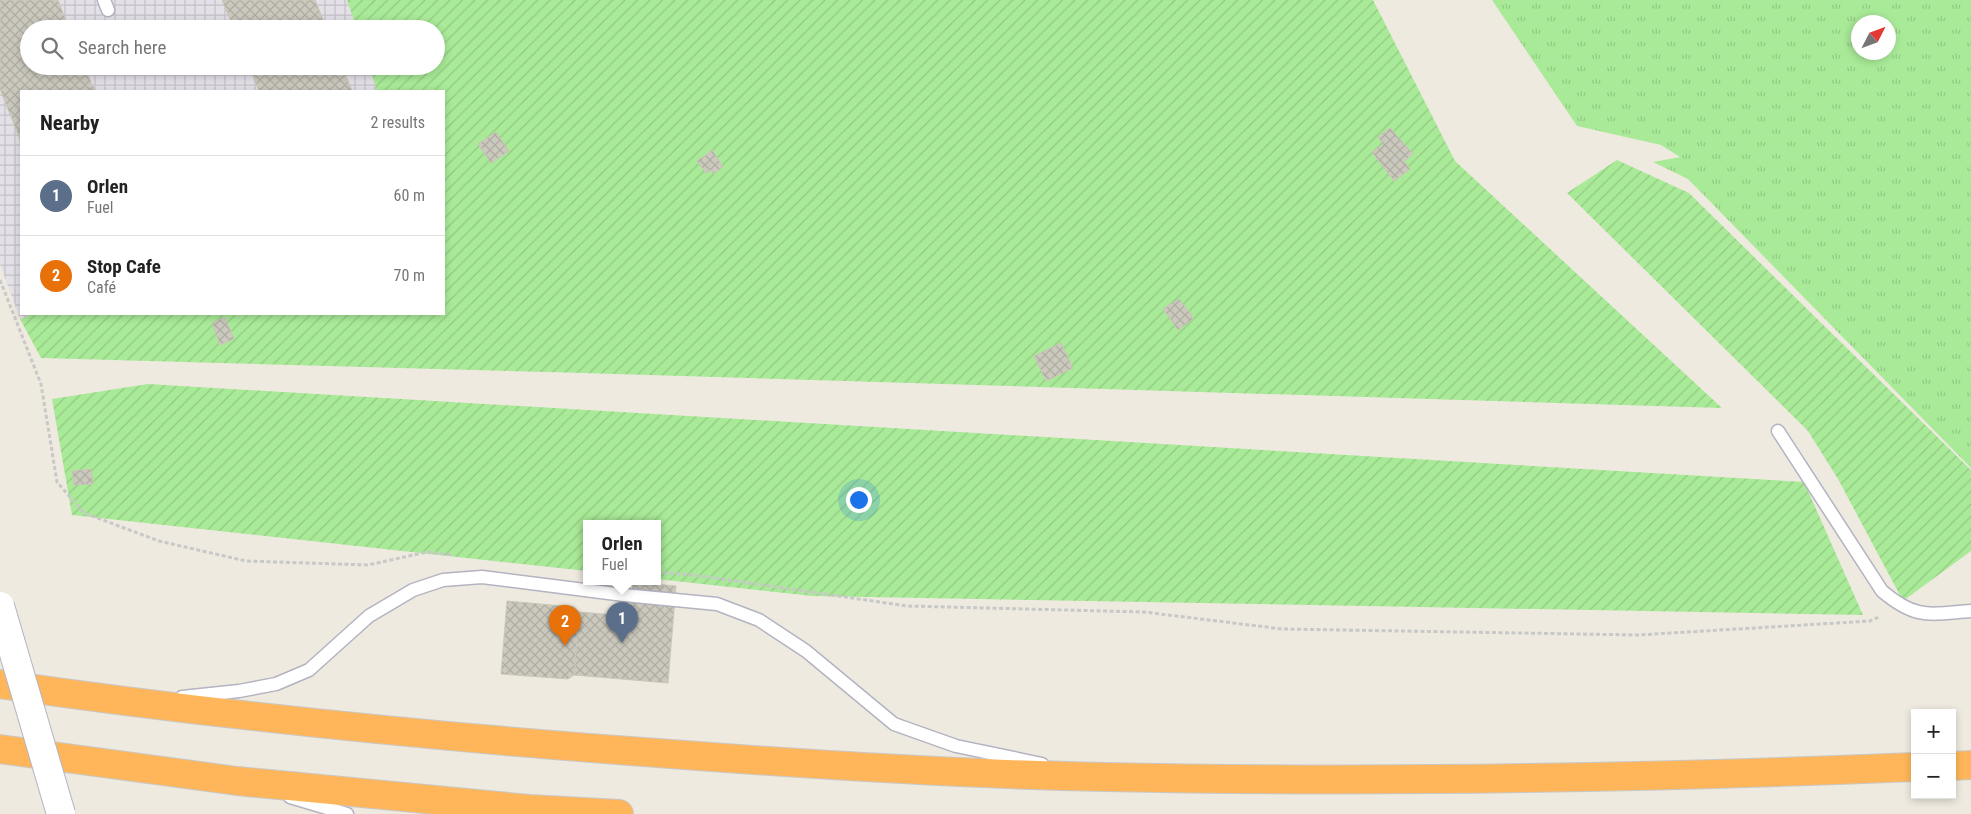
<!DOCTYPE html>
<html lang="en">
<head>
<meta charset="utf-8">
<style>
  :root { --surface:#fff; --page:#f2f2f2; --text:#222; --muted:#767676; --line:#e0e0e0; --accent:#7c3aed }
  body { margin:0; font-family:"Roboto Condensed",sans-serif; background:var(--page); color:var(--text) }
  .controls { position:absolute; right:15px; bottom:15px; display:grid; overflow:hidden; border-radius:0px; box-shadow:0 2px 8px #0003 }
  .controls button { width:45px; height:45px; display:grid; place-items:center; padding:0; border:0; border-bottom:1px solid var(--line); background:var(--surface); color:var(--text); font:25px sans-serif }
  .compass { position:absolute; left:1851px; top:15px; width:45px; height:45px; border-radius:50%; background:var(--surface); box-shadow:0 2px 8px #0003; rotate:48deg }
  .you { position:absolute; left:858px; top:499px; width:18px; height:18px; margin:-12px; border:4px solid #fff; border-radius:50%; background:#1a73e8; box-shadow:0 0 0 8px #1a73e833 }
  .badge { display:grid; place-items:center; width:32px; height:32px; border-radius:50%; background:var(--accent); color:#fff; font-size:16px; font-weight:700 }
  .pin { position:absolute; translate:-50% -41px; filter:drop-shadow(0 1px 2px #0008) }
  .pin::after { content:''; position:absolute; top:26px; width:18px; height:15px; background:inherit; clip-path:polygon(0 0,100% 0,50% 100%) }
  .popup { position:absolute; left:583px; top:520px; width:78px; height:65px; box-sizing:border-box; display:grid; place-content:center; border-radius:0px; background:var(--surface); filter:drop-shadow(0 1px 4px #0005); font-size:16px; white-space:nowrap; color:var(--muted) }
  .popup b { font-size:19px; color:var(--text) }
  .popup::after { content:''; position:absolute; left:50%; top:100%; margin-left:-10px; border:10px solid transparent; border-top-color:var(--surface) }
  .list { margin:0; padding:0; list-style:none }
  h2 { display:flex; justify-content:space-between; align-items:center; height:65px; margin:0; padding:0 20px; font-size:21px }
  h2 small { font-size:16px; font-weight:400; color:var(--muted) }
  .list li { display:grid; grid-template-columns:32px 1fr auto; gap:15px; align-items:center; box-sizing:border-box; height:80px; padding:0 20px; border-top:1px solid var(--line) }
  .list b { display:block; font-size:19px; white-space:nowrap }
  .list p { margin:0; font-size:16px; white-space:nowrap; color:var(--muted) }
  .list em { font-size:16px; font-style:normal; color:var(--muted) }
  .icon { flex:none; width:28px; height:28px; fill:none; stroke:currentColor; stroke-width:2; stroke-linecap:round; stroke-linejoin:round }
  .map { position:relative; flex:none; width:1971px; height:814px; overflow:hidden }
  .search { position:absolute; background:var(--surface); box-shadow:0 2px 8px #0003; left:20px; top:20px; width:425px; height:55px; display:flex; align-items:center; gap:12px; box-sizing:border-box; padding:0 18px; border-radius:28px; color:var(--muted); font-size:19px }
  .panel { position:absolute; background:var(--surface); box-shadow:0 2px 8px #0003; left:20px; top:90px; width:425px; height:225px; border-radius:0px }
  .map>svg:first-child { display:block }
  .industrial { fill:url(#industrial-grid) }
  .grass { fill:url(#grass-tufts); fill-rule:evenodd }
  .garden { fill:url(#garden-furrows) }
  .building { fill:url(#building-cross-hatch); stroke:#cbc7b8 }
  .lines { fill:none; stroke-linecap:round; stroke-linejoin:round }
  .lane-casing { stroke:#b3b3c2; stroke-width:15 }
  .highway-casing { stroke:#c8c8c8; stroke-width:30 }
  .path { stroke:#c8c8c8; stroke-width:3; stroke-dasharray:4 2.5; stroke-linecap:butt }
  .lane { stroke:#fff; stroke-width:12 }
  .highway { stroke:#ffb65a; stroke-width:28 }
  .secondary-bridge-casing { stroke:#b3b3c2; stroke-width:30; stroke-linecap:butt }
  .secondary-bridge { stroke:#fff; stroke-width:28 }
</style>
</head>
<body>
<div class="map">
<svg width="1971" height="814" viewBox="0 0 1971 814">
  <defs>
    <pattern id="industrial-grid" width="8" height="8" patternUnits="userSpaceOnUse" patternTransform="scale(1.25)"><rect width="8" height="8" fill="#e3e0e8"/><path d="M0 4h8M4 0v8" fill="none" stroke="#c3c0c7"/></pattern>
    <pattern id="grass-tufts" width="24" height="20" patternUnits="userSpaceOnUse" patternTransform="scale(1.25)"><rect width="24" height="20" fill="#a9ea98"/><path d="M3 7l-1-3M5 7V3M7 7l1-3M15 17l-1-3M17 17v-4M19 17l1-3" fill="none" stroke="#92c983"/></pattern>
    <pattern id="garden-furrows" width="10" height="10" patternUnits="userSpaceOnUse" patternTransform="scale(1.25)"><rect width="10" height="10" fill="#a9ea98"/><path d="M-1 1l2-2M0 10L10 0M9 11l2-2" fill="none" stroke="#92c983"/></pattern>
    <pattern id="building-cross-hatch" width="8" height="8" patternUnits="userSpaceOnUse" patternTransform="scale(1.25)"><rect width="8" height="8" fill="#cbc8bd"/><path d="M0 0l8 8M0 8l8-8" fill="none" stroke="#afaca3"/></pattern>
  </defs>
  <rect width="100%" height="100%" fill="#efeadf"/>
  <path class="industrial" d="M0 0H347L357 29H29V66H369L377 91H21V314H34L20 319 0 264Z"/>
  <path class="grass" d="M1492 0H1971V468L1688 179 1653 162 1680 157 1661 145 1577 126ZM1858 22H1888V52H1858Z"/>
  <path class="garden" d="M347 0H1373L1455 161 1722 408 583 373 41 358 20 319 34 314H444V91H377L369 66H436V29H357Z
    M1617 160 1689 193 1971 470V551L1903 601 1838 479 1808 431 1567 193Z
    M148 384 1804 482 1863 615 812 596 657 579V524H587V571L72 515 52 399Z"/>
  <path class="building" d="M0 0H58L69 29H29V66H84L95 91H21V142L0 89Z
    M222 0H315L327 29H234Z
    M249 66H342L352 91H259Z
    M1390 128 1413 154 1404 161 1410 169 1394 181 1372 152 1383 144 1378 137Z
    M496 132 509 151 491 163 478 144Z
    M714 149 713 151 723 167 713 174 711 170 706 173 697 161Z
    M1179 299 1190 313 1192 314 1190 315 1193 319 1178 330 1163 309Z
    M225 317 234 339 220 345 212 323Z
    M1061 343 1073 368 1046 381 1034 356Z
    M91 469 93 484 74 485 72 471Z
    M633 582 676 586 668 683 574 675 579 612 630 616Z
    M507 601 574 607 579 612 574 675 568 679 501 674Z"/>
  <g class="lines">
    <defs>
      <path id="lane" d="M104 0 108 10
        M1778 431 1882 591C1916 620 1930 614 1971 611
        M182 697 239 691 276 684 309 670 369 616 413 590 443 580 482 577 624 595 717 604 759 620 806 651 894 724 956 746 1042 764
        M290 797 347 814"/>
      <path id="highway" d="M0 684C223 716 447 738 671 754 816 765 960 774 1105 777 1375 783 1645 778 1915 767
        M0 749 237 781 529 809 619 814
        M1952 766 1971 765"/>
    </defs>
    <use href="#lane" class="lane-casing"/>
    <use href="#highway" class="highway-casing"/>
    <path class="path" d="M0 280 41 384 57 482 84 513 159 541 246 561 368 565 427 552 453 555
      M657 572 701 576 907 606 1144 612 1282 629 1638 635 1870 621 1879 617"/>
    <use href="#lane" class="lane"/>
    <use href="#highway" class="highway"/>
    <defs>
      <path id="secondary-bridge" d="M0 606 61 814"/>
    </defs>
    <use href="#secondary-bridge" class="secondary-bridge-casing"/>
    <use href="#secondary-bridge" class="secondary-bridge"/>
  </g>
</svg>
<div class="controls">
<button>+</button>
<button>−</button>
</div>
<svg class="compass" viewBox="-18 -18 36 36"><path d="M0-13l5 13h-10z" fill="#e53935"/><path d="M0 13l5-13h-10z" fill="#767676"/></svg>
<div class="you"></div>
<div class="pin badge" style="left:622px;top:643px;background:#5c6f8a">1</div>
<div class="popup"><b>Orlen</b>Fuel</div>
<div class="pin badge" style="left:565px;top:646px;background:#e8710a">2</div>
<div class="search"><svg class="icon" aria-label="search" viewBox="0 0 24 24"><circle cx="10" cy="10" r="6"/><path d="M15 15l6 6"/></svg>Search here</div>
<section class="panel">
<h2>Nearby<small>2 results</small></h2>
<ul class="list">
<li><span class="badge" style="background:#5c6f8a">1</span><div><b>Orlen</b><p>Fuel</p></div><em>60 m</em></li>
<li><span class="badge" style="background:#e8710a">2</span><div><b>Stop Cafe</b><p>Café</p></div><em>70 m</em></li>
</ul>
</section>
</div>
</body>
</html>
